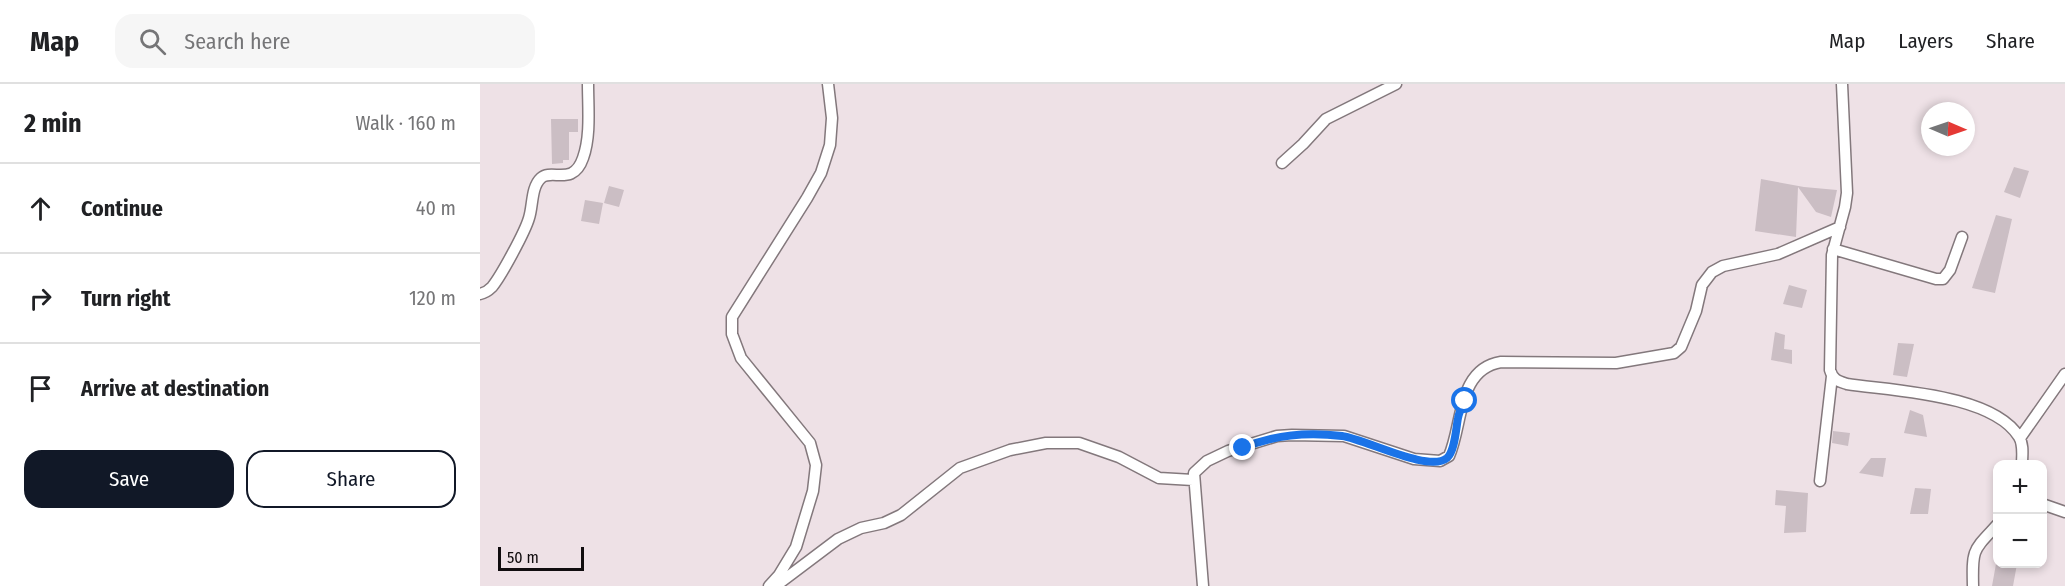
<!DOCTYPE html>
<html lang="en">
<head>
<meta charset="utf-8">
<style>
  :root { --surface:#fff; --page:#f6f6f6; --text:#202124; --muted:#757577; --line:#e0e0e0; --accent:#111827 }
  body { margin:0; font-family:"Fira Sans Condensed",sans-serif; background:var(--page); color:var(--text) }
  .controls { position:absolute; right:18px; bottom:18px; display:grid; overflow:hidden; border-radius:12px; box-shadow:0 3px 9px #0003 }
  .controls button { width:54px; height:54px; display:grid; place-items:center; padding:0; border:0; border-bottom:2px solid var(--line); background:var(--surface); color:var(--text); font:30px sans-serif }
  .compass { position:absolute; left:1441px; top:18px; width:54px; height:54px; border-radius:50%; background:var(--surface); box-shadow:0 3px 9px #0003; rotate:92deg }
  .scale { position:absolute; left:18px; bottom:15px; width:86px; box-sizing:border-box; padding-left:6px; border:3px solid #100c0e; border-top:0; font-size:16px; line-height:21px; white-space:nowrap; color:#100c0e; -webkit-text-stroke:4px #eee1e6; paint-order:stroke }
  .stop { position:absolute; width:18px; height:18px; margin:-14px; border:4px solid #1a73e8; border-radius:50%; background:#fff }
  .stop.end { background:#1a73e8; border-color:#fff; box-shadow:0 2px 6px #0008 }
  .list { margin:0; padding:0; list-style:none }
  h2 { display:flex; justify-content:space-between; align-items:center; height:78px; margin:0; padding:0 24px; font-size:26px }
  h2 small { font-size:20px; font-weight:400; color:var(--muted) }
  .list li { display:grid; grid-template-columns:39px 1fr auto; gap:18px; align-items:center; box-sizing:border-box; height:90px; padding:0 24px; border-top:2px solid var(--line) }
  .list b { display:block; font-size:22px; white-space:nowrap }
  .list em { font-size:20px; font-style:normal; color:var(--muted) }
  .actions { display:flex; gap:12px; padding:18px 24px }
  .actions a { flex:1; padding:14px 0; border:2px solid var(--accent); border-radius:18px; text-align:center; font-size:21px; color:var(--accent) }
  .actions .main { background:var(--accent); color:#fff }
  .icon { flex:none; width:33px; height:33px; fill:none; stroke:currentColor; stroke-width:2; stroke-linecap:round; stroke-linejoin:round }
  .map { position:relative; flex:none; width:1585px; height:502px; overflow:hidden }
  header { display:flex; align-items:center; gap:36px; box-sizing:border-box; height:84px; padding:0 30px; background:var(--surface); border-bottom:2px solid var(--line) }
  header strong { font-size:28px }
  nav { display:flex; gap:33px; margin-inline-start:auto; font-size:21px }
  .search { width:420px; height:54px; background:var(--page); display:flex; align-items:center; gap:15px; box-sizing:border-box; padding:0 21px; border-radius:18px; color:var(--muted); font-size:22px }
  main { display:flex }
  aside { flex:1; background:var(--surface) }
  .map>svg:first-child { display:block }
  .building { fill:#cbbec4 }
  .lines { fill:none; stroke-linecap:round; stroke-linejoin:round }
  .street-casing { stroke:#83787c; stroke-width:13 }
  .street { stroke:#fff; stroke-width:10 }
  .route { stroke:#1a73e8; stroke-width:8 }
</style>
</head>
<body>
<header>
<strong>Map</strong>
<div class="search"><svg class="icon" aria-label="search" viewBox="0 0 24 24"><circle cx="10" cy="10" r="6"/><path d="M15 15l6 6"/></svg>Search here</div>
<nav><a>Map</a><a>Layers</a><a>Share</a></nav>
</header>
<main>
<aside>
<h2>2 min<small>Walk · 160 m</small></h2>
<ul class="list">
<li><svg class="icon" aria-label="ahead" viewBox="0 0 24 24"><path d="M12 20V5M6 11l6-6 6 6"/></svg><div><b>Continue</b></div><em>40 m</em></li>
<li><svg class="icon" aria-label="right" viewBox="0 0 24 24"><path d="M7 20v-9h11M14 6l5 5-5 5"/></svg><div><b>Turn right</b></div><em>120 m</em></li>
<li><svg class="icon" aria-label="arrive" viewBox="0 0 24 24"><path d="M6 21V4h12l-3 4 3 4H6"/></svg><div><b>Arrive at destination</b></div></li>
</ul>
<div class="actions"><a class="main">Save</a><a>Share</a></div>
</aside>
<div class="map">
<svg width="1585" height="502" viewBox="0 0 1585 502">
  <rect width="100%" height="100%" fill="#eee1e6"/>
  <path class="building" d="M71 35H98V48H89V76H83V79L72 80Z
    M1534 83 1549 87 1540 114 1524 108Z
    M1281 95 1324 103 1357 106 1351 133 1336 128 1318 103 1316 153 1275 147Z
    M129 102 144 106 139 123 124 119Z
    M105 116 123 119 119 140 101 137Z
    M1516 131 1532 135 1515 209 1492 204Z
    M1309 201 1327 206 1322 224 1303 220Z
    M1295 248 1305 251 1304 265 1312 266V280L1291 276Z
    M1418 259 1434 260 1427 293 1413 291Z
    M1430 326 1443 331 1447 353 1424 349Z
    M1353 347 1370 349 1368 362 1352 359Z
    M1391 374H1406L1403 393 1379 389Z
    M1435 404 1451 405 1448 430H1430Z
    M1296 406 1328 409 1326 448 1304 449 1306 422 1295 421Z
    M1516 480H1537L1533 502H1512Z"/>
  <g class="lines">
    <defs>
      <path id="street" d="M1362 0 1367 109 1365 123 1352 171 1350 286C1353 296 1358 297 1367 300 1413 307 1513 310 1539 353 1544 361 1542 372 1542 380
        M802 79 823 60 846 35 916 0
        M1353 165 1456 195H1463L1470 186 1482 153
        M0 210C5 209 8 207 12 203 21 192 45 148 49 134 53 122 51 103 61 94 72 84 93 103 103 74 111 52 108 23 108 0
        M1540 354 1585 290
        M1340 397 1352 292
        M1562 420 1585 428
        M297 501 358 455 381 444 404 439 421 431 480 384 530 366 566 359H599L639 373 679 394 713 396
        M289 502 299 491 316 463 333 407 336 381 330 359 261 274 252 250V233L327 114 341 89 350 61 352 34 348 0
        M723 502 714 389 727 377 748 367 797 352 812 351 864 352 934 375 960 377 969 372C983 341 977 285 1021 278L1136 279 1194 269 1201 263 1216 227 1222 201 1232 188 1243 182 1298 170 1360 143
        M1493 502C1492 464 1493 467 1518 440"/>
    </defs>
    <use href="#street" class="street-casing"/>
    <use href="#street" class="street"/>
  </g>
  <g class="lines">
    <path class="route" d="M763 364C795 350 828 348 862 352 885 355 949 389 967 374 975 367 976 344 978 334 979 328 982 323 985 317"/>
  </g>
</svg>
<div class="controls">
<button>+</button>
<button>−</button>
</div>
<svg class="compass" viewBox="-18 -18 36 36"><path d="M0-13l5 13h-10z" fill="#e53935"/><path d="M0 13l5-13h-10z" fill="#757577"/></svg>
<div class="scale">50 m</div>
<div class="stop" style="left:985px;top:317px"></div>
<div class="stop end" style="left:763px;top:364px"></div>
</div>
</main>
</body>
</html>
